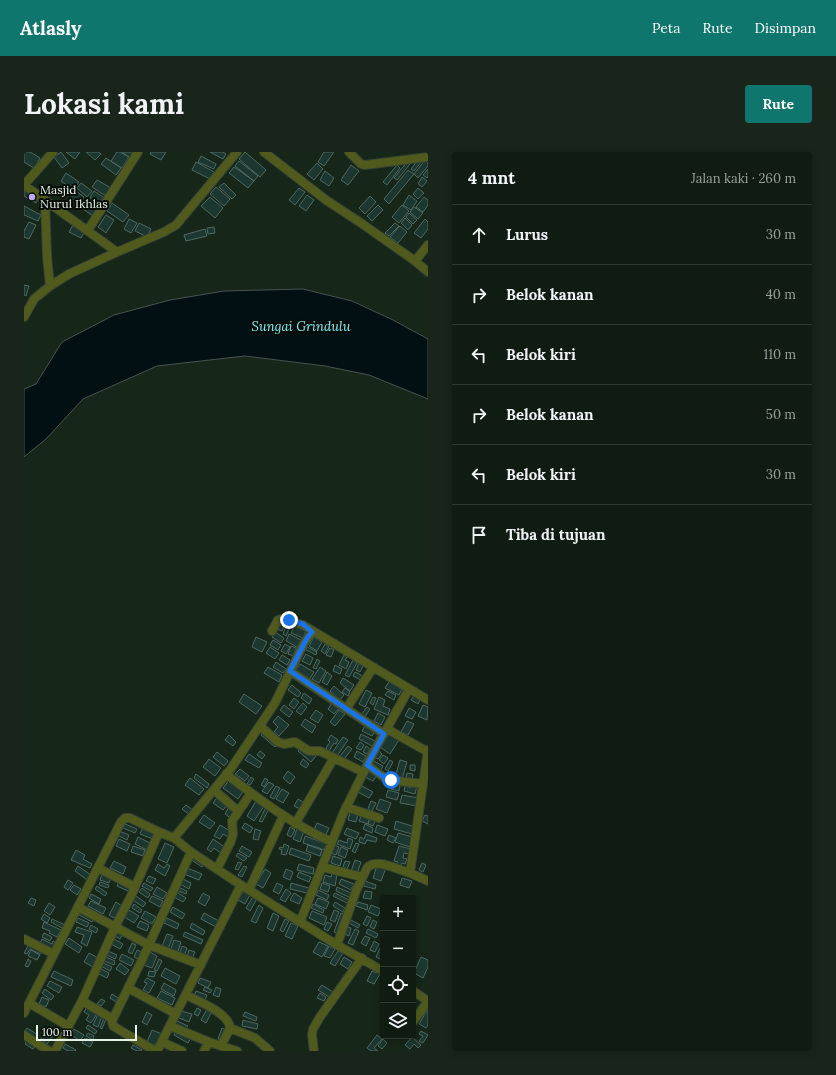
<!DOCTYPE html>
<html lang="id">
<head>
<meta charset="utf-8">
<style>
  :root { --surface:#101c12; --page:#19251b; --text:#f1f3f6; --muted:#9ca19f; --line:#303a32; --accent:#0f766e }
  body { margin:0; font-family:Lora,serif; background:var(--page); color:var(--text) }
  .controls { position:absolute; right:12px; bottom:12px; display:grid; overflow:hidden; border-radius:4px; box-shadow:0 2px 6px #0003 }
  .controls button { width:36px; height:36px; display:grid; place-items:center; padding:0; border:0; border-bottom:1px solid var(--line); background:var(--surface); color:var(--text); font:20px sans-serif }
  .scale { position:absolute; left:12px; bottom:10px; width:101px; box-sizing:border-box; padding-left:4px; border:2px solid #e6f1e7; border-top:0; font-size:11px; line-height:14px; white-space:nowrap; color:#e6f1e7; -webkit-text-stroke:3px #070d07; paint-order:stroke }
  .stop { position:absolute; width:12px; height:12px; margin:-9px; border:3px solid #1a73e8; border-radius:50%; background:#fff }
  .stop.end { background:#1a73e8; border-color:#fff; box-shadow:0 1px 4px #0008 }
  .list { margin:0; padding:0; list-style:none }
  h2 { display:flex; justify-content:space-between; align-items:center; height:52px; margin:0; padding:0 16px; font-size:17px }
  h2 small { font-size:13px; font-weight:400; color:var(--muted) }
  .list li { display:grid; grid-template-columns:26px 1fr auto; gap:12px; align-items:center; box-sizing:border-box; height:60px; padding:0 16px; border-top:1px solid var(--line) }
  .list b { display:block; font-size:15px; white-space:nowrap }
  .list em { font-size:13px; font-style:normal; color:var(--muted) }
  .icon { flex:none; width:22px; height:22px; fill:none; stroke:currentColor; stroke-width:2; stroke-linecap:round; stroke-linejoin:round }
  .map { position:relative; flex:none; width:404px; height:899px; overflow:hidden; border-radius:4px }
  header { display:flex; align-items:center; gap:24px; box-sizing:border-box; height:56px; padding:0 20px; background:var(--accent); color:#fff }
  header strong { font-size:19px }
  nav { display:flex; gap:22px; margin-inline-start:auto; font-size:14px }
  .intro { display:flex; align-items:center; justify-content:space-between; box-sizing:border-box; height:96px; padding:0 24px }
  h1 { margin:0; font-size:28px }
  .button { padding:10px 18px; border-radius:4px; background:var(--accent); color:#fff; font-size:14px; font-weight:700 }
  main { display:flex; gap:24px; padding:0 24px }
  aside { flex:1; background:var(--surface); border-radius:4px; box-shadow:0 2px 6px #0003 }
  .map>svg:first-child { display:block }
  .water { fill:#011012; stroke:#465452 }
  .building { fill:#1c3630; stroke:#4e6962 }
  .lines { fill:none; stroke-linecap:round; stroke-linejoin:round }
  .minor-casing { stroke:#334235; stroke-width:10 }
  .minor { stroke:#505a1d; stroke-width:8 }
  .route { stroke:#1a73e8; stroke-width:5 }
  .poi-dot { fill:#bfa9f4; stroke:#070d07; stroke-width:1.5 }
  .labels { text-anchor:middle; stroke-width:4; stroke-linejoin:round; paint-order:stroke }
  .poi-label { font-size:12px; fill:#e6f1e7; stroke:#070d07; text-anchor:start }
  .water-label { font-size:13px; font-style:italic; fill:#86e9f7; stroke:#070d07 }
</style>
</head>
<body>
<header>
<strong>Atlasly</strong>
<nav><a>Peta</a><a>Rute</a><a>Disimpan</a></nav>
</header>
<div class="intro"><h1>Lokasi kami</h1><a class="button">Rute</a></div>
<main>
<div class="map">
<svg width="404" height="899" viewBox="0 0 404 899">
  <rect width="100%" height="100%" fill="#162618"/>
  <path class="water" d="M279 137 328 149 369 168 404 187V247L345 223 301 214 221 204 133 214 59 247 22 287 0 305V237L12 232 38 190 90 163 146 148 200 139Z"/>
  <path class="building" d="M0 0H6L16 6 10 16 0 10Z
    M37 0 45 11 38 16 30 5Z
    M42 0H56L51 7Z
    M62 0H74L77 2 71 8Z
    M93 0H96L105 5 98 16 87 9Z
    M98 0H111L106 6Z
    M127 0H142L137 8 126 2Z
    M186 0H199L202 2 199 7Z
    M221 0 242 18 236 25 215 7Z
    M300 0H310L300 14 294 10Z
    M177 4 192 12 190 17 174 10Z
    M82 6 97 16 92 23 77 12Z
    M394 8 397 10 390 19 387 17Z
    M401 8 404 10V14L394 26 390 22Z
    M215 9 234 24 230 29 211 14Z
    M172 10 190 20 186 27 168 18Z
    M383 10 386 12 373 28 370 26Z
    M293 11 299 17 290 28 283 22Z
    M327 13 335 19 324 33 317 28Z
    M373 13 376 16 363 33 359 30Z
    M210 15 230 29 224 36 205 21Z
    M404 17V25L403 26 399 23Z
    M384 18 390 22 365 52 360 47Z
    M301 19 310 26 305 34 296 28Z
    M42 21 55 30 49 38 37 29Z
    M398 25 403 29 398 35 394 32Z
    M73 28 87 36 82 44 68 35Z
    M57 31 68 39 63 45 53 36Z
    M200 31 212 43 208 47 195 35Z
    M192 35 206 47 200 54 186 42Z
    M275 36 281 40 271 53 265 48Z
    M394 36 400 41 394 47 389 42Z
    M2 37 15 46 12 51 0 44V40Z
    M52 39 60 45 56 52 47 46Z
    M70 39 82 47 78 54 66 46Z
    M283 43 290 48 282 59 275 54Z
    M385 43 393 49 387 58 379 53Z
    M346 44 352 50 341 62 335 56Z
    M186 45 199 56 191 66 177 54Z
    M400 45 404 48V53L399 60 392 55Z
    M63 46 75 55 69 64 56 55Z
    M88 51 105 63 99 70 83 59Z
    M354 53 359 58 348 69 343 64Z
    M378 53 385 59 375 71 368 65Z
    M0 54 17 63 14 69 0 63Z
    M390 55 399 61 394 67 386 60Z
    M385 61 393 68 389 72 382 65Z
    M82 63 90 68 82 81 74 75Z
    M381 66 388 73 384 78 377 71Z
    M105 67 113 71 107 81 100 77Z
    M401 67 404 70V77L397 86 390 81Z
    M5 70 12 73 5 87 0 85V79Z
    M115 71 127 77 123 85 111 79Z
    M371 71 375 74 365 84 361 81Z
    M49 73 61 79 57 86 45 80Z
    M376 74 383 80 374 91 366 85Z
    M190 75 191 81 184 82 183 76Z
    M181 77 183 84 162 89 160 83Z
    M0 133 5 134 2 144 0 143Z
    M255 473 260 474 258 479 253 477Z
    M271 473 282 479 279 486 267 481Z
    M262 474 266 475 262 484 259 482Z
    M251 480 260 486 257 491 248 485Z
    M265 482 277 488 273 495 262 489Z
    M232 485 243 490 238 500 228 495Z
    M290 485 298 490 293 499 285 494Z
    M249 488 257 493 254 498 246 493Z
    M261 492 266 495 262 502 257 499Z
    M301 492 305 494 301 502 297 499Z
    M267 494 272 496 269 504 264 502Z
    M246 495 255 501 251 507 242 501Z
    M283 495 293 500 292 503 282 498Z
    M306 496 310 498 307 505 302 503Z
    M282 502 289 506 286 513 278 509Z
    M258 503 266 508 263 513 255 508Z
    M320 503 323 505 321 508 325 510 322 517 315 513Z
    M293 507 296 509 292 517 289 516Z
    M329 508 333 511 325 525 321 523Z
    M252 510 262 517 259 521 249 515Z
    M335 511 339 514 336 520 332 518Z
    M276 512 290 520 285 528 271 519Z
    M311 513 318 517 316 522 309 519Z
    M244 515 258 523 255 530 240 521Z
    M296 515 302 519 295 531 288 527Z
    M303 520 308 524 303 533 298 530Z
    M331 520 341 525 339 529 329 524Z
    M319 526 330 533 326 539 316 531Z
    M366 528 379 535 375 543 361 536Z
    M268 533 277 541 274 545 264 538Z
    M310 534 320 543 316 548 306 539Z
    M321 536 326 540 324 544 318 540Z
    M342 538 348 541 341 555 335 552Z
    M364 539 372 543 370 548 361 543Z
    M280 541 288 547 285 552 277 546Z
    M220 542 238 554 232 562 215 550Z
    M391 542 397 546 394 552 387 548Z
    M349 545 352 546 349 553 346 551Z
    M355 545 361 548 359 554 366 557 364 563 350 557Z
    M270 546 275 550 270 557 265 553Z
    M279 551 283 555 277 563 272 559Z
    M308 551 315 556 310 562 304 557Z
    M260 553 269 560 265 565 256 558Z
    M399 553 404 555 403 568 394 564Z
    M343 555 346 557 340 566 337 563Z
    M385 556 392 560 388 567 381 564Z
    M292 558 299 563 294 571 286 566Z
    M315 558 321 562 311 574 306 570Z
    M354 561 361 565 357 573 350 569Z
    M254 564 265 573 255 584 250 580 254 575 249 570Z
    M281 567 292 574 288 581 277 573Z
    M383 569 390 572 384 583 377 580Z
    M342 572 352 578 348 584 338 579Z
    M242 576 256 588 251 595 237 583Z
    M364 581 375 588 366 602 356 595Z
    M337 582 351 589 348 594 335 587Z
    M205 583 212 590 209 594 201 588Z
    M307 583 314 588 312 592 310 591 305 599 302 596 306 590 304 588Z
    M319 585 324 588 313 604 308 601Z
    M336 590 340 593 337 598 332 596Z
    M279 593 292 604 287 610 274 599Z
    M324 594 328 597 320 607 316 604Z
    M342 594 346 597 343 602 339 600Z
    M236 599 241 603 238 607 233 603Z
    M333 599 342 604 339 610 330 605Z
    M355 599 358 602 354 607 350 605Z
    M193 600 204 609 200 614 189 605Z
    M225 602 238 611 235 616 221 608Z
    M359 603 364 606 360 612 355 608Z
    M185 607 197 616 191 624 179 615Z
    M279 607 285 612 282 616 276 612Z
    M366 608 369 610 364 619 361 617Z
    M376 608 383 610 378 627 371 625Z
    M350 609 359 614 357 618 348 612Z
    M386 613H391V619L386 618Z
    M347 615 355 620 349 629 341 625Z
    M216 617 225 624 221 629 211 622Z
    M264 619 271 625 266 632 259 626Z
    M383 621 389 622 388 628 382 626Z
    M172 622 185 632 183 636 170 626Z
    M227 625 230 627 226 633 223 632Z
    M166 626 180 637 175 643 161 633Z
    M241 626 244 628 240 635 237 633Z
    M206 627 220 638 214 647 199 636Z
    M245 630 250 633 243 642 238 639Z
    M369 632 376 634 375 639 367 637Z
    M389 632 393 633 391 642 380 639 381 634 388 636Z
    M252 634 256 636 250 647 246 645Z
    M338 634 349 640 345 646 334 640Z
    M258 637 265 641 259 651 252 647Z
    M364 638 375 641 373 648 362 645Z
    M195 643 205 651 199 658 189 651Z
    M378 643 395 646 393 654 376 651Z
    M274 647 286 654 276 657 270 654Z
    M356 647 367 651 363 661 352 657Z
    M232 649 240 654 230 669 223 664Z
    M347 649 352 651 348 659 344 657Z
    M162 653 170 659 166 663 158 657Z
    M206 653 214 658 208 667 201 662Z
    M242 655 245 657 238 670 235 669Z
    M326 660 334 662 332 670 324 668Z
    M338 662 346 665 344 672 335 669Z
    M180 663 191 671 186 677 175 670Z
    M401 663 404 664V672L398 669Z
    M346 665 352 667 349 674 344 672Z
    M372 669 391 675 388 682 370 677Z
    M221 671 229 676 226 681 218 676Z
    M293 671 305 676 301 685 289 680Z
    M101 672 113 677 111 681 99 676Z
    M341 672 349 676 348 681 339 677Z
    M196 673 211 682 208 687 199 682 196 687 190 684Z
    M353 673 364 677 361 684 351 680Z
    M266 675 271 678 267 685 263 683Z
    M323 676 335 681 332 687 320 682Z
    M118 677 131 682 129 687 116 682Z
    M231 677 237 679 234 688 229 687Z
    M273 677 280 679 276 690 269 687Z
    M95 679 105 683 103 688 93 683Z
    M374 681 389 685 386 695 371 690Z
    M342 682 353 686 352 690 343 688 341 692 335 690 336 685 340 687Z
    M365 683 372 686 369 691 363 688Z
    M281 684 303 692 301 698 279 691Z
    M114 685 126 691 123 698 111 692Z
    M324 686 329 688 326 697 313 692 315 688 323 691Z
    M95 687 106 692 103 699 92 694Z
    M189 687 202 696 198 702 190 696 187 700 183 697Z
    M141 691 150 695 143 711 134 707Z
    M332 691 335 692 331 701 328 699Z
    M260 692 265 694 262 703 257 702 258 698 255 697 256 695 259 696Z
    M284 693 298 698 296 704 282 699Z
    M310 693 315 695 312 703 307 701Z
    M109 694 121 698 119 704 107 700Z
    M218 694 228 700 225 705 215 699Z
    M375 694 387 697 386 702 380 701 379 706 383 707 381 712 378 711 377 715 373 714 374 710 370 709Z
    M317 695 324 698 321 706 314 703Z
    M267 696 287 703 285 709 265 702Z
    M52 698 61 703 59 707 68 712 66 716 47 708Z
    M214 701 223 706 220 709 212 704Z
    M169 703 181 711 178 715 166 707Z
    M309 704 318 707 316 714 307 711Z
    M331 708 337 710 333 722 327 719Z
    M90 709 102 715 99 722 86 716Z
    M321 709 326 710 323 717 319 715Z
    M214 710 218 711 214 718 211 717Z
    M398 711 402 713 399 720 395 718Z
    M134 712 140 716 143 712 146 714 141 724 131 718Z
    M275 712 290 716 289 722 273 718Z
    M353 713 362 716 357 729 349 726Z
    M54 714 67 723 63 728 51 719Z
    M220 714 223 715 218 725 214 723Z
    M163 716 178 722 175 728 160 722Z
    M241 717 247 721 239 736 232 732Z
    M262 717 269 720 266 728 259 725Z
    M79 719 88 723 85 731 76 728Z
    M275 720 287 725 285 730 273 725Z
    M308 721 313 723 311 734 299 730 301 723 307 725Z
    M125 724 132 727 129 732 122 729Z
    M157 726 167 731 165 737 154 731Z
    M378 726 388 729 385 736 376 733Z
    M96 727 107 732 104 739 93 734Z
    M317 727 330 732 327 738 315 732Z
    M44 728 49 731 44 738 40 735Z
    M341 729 352 733 351 737 340 734Z
    M76 730 85 733 84 736 75 733Z
    M120 731 129 736 127 739 118 734Z
    M253 731 259 734 255 742 249 739Z
    M267 731 285 736 283 741 266 737Z
    M298 731 306 734 304 740 296 737Z
    M50 733 57 737 53 743 46 738Z
    M73 734 83 741 81 744 71 737Z
    M133 735 143 741 139 747 129 742Z
    M154 735 163 739 162 742 152 738Z
    M313 735 327 741 325 745 312 739Z
    M118 736 126 742 124 746 115 740Z
    M262 737 267 741 261 750 256 747Z
    M220 738 227 741 221 752 214 748Z
    M294 738 305 743 303 748 292 743Z
    M151 739 162 746 159 750 148 744Z
    M341 739 348 740 347 747 339 746Z
    M179 741 186 745 181 754 174 750Z
    M270 741 278 746 275 752 266 748Z
    M311 741 325 748 323 751 309 744Z
    M67 742 77 747 75 752 65 746Z
    M230 743 234 745 226 759 222 756Z
    M112 744 122 751 119 755 109 748Z
    M128 744 139 749 136 755 125 749Z
    M7 746 12 748 10 754 4 751Z
    M294 746 305 750 302 757 291 752Z
    M67 749 82 756 79 762 64 754Z
    M92 750 98 754 92 767 85 763Z
    M311 750 321 756 319 760 309 754Z
    M334 750 344 753 343 758 332 754Z
    M25 751 31 755 26 763 20 759Z
    M110 752 118 758 116 761 108 756Z
    M289 752 300 758 299 761 287 756Z
    M235 753 239 756 232 771 227 769Z
    M347 753 357 757 354 764 344 760Z
    M149 755 161 762 158 767 146 760Z
    M103 757 115 764 110 771 99 764Z
    M310 758 315 760 311 770 306 768Z
    M121 759 132 765 128 772 117 766Z
    M288 759 303 765 300 773 285 766Z
    M57 761 69 767 68 770 55 763Z
    M180 761 195 769 192 775 177 767Z
    M249 761 255 764 249 779 243 776Z
    M317 761 322 763 315 782 310 780Z
    M20 762 26 766 23 771 17 767Z
    M343 764 347 766 343 774 339 772Z
    M54 766 65 771 63 775 52 770Z
    M143 766 155 772 153 777 140 771Z
    M28 767 41 773 40 777 27 770Z
    M261 767 265 769 259 780 256 778Z
    M327 768 336 773 334 776 325 771Z
    M349 768 353 770 350 777 346 775Z
    M116 769 125 773 123 779 113 775Z
    M20 770 37 778 33 785 25 781 26 779 18 776Z
    M303 770 308 772 304 779 300 777Z
    M168 771 181 779 179 783 166 776Z
    M267 771 274 774 268 787 261 784Z
    M67 773 74 777 72 781 65 777Z
    M53 775 68 780 63 794 57 791 60 783 51 780Z
    M323 775 327 776 325 784 321 782Z
    M331 777 335 779 329 793 324 791Z
    M344 777 354 782 352 786 342 781Z
    M93 780 98 783 96 787 91 784Z
    M161 780 179 788 177 792 159 784Z
    M20 781 28 785 26 789 18 785Z
    M143 782 149 784 144 797 138 794Z
    M341 784 346 786 342 794 337 791Z
    M45 786 58 795 55 801 41 792Z
    M18 787 28 792 29 789 33 791 29 798 16 791Z
    M90 787 99 792 96 797 87 792Z
    M150 788 157 790 153 802 146 799Z
    M350 789 355 792 351 800 346 798Z
    M295 790 304 794 298 805 289 800Z
    M108 791 112 793 108 802 104 800Z
    M5 792 18 798 16 802 6 797 3 802 0 801Z
    M158 794 163 796 160 805 155 803Z
    M305 794 311 797 306 806 300 804Z
    M357 794 359 795 358 808 352 805Z
    M7 798 16 803 13 808 4 804Z
    M113 798 120 801 116 808 110 805Z
    M165 798 171 800 168 807 163 805Z
    M84 799 93 803 91 807 83 803Z
    M314 799 319 801 311 814 306 811Z
    M126 800 133 804 128 816 120 813Z
    M65 801 74 806 69 815 60 810Z
    M98 802 110 808 107 814 95 808Z
    M82 805 91 809 90 813 80 809Z
    M320 805 328 810 324 817 316 812Z
    M397 805 404 808V815L399 826 390 821Z
    M4 807 7 809 4 815 1 814Z
    M135 807 138 809 133 819 130 818Z
    M79 811 88 815 86 819 77 814Z
    M96 811 105 818 101 823 92 817Z
    M141 816 156 824 152 832 137 824Z
    M77 817 85 821 83 826 75 822Z
    M30 819 49 828 47 834 27 825Z
    M125 819 132 820 130 825 124 824Z
    M348 819 356 822 350 832 343 829Z
    M123 826 131 830 125 841 119 838 123 831 120 830Z
    M176 826 187 830 184 836 174 831Z
    M26 829 38 835 35 841 23 834Z
    M140 831 152 838 150 844 137 837Z
    M298 833 309 840 305 845 294 838Z
    M181 835 188 838 186 841 179 838Z
    M192 835 197 837 195 845 189 843Z
    M21 837 30 844 27 848 18 841Z
    M137 839 151 846 148 853 133 846Z
    M172 839 183 843 181 848 170 844Z
    M296 841 302 845 300 849 293 846Z
    M88 842 94 846 92 850 86 846Z
    M18 845 25 848 22 855 15 852Z
    M77 847 81 849 77 854 73 852Z
    M63 855 74 860 67 871 62 868 65 863 60 860Z
    M184 855 189 857 182 871 177 868Z
    M173 856 177 858 174 864 170 862Z
    M404 857V873L402 876 395 872Z
    M157 859 168 862 165 870 155 866Z
    M123 860 128 863 123 873 118 870Z
    M221 860 233 865 232 869 219 864Z
    M74 862 78 864 74 875 69 873Z
    M80 866 82 867 78 877 76 876Z
    M219 868 234 872 233 877 218 874Z
    M153 869 164 874 161 878 151 873Z
    M64 873 73 879 71 882 62 876Z
    M3 876 14 883 11 887 0 880Z
    M198 876 204 879 201 889 194 887Z
    M50 877 60 883 56 889 46 882Z
    M153 877 168 884 164 891 150 883Z
    M128 878 138 882 133 894 123 890Z
    M22 879 29 884 23 892 17 887Z
    M397 879 404 883 399 891 395 889 399 884 395 882Z
    M64 881 70 884 69 888 62 884Z
    M353 883 358 887 350 896 354 899H347L343 896Z
    M5 885 13 891 9 897 1 892Z
    M388 885 397 893 394 896 390 892 386 897 381 893Z
    M61 886 69 890 66 895 58 891Z
    M359 887 363 891 358 897 354 894Z
    M41 892 52 898 51 899H44L39 896Z
    M109 893 118 898 117 899H113L107 896Z"/>
  <g class="lines">
    <defs>
      <path id="minor" d="M240 0 302 48 337 71 391 109 404 120
        M325 0 337 12 341 13 404 5
        M0 33 93 100
        M0 33 29 0
        M21 48 23 104 26 134
        M64 78 114 0
        M391 109 404 93
        M0 165 10 147 26 134 45 122 93 100 140 80 152 73 213 0
        M248 479 254 468 257 467 279 473 289 479
        M266 519 360 582
        M322 557 349 516
        M236 574 254 590 260 592 271 590 285 599H296L339 620
        M363 577 404 600
        M404 598 386 721 404 729
        M343 613 361 626 367 628 399 632
        M202 622C236 648 269 673 308 690
        M190 638 214 659
        M322 655 355 666
        M271 672 310 606
        M150 686 167 700 217 733 313 793 359 819
        M298 715 338 725
        M74 716 111 735
        M193 717 207 689 209 682 208 669 227 641
        M225 738 259 664
        M54 755 125 793 177 813
        M276 770 319 662 349 601 385 537
        M0 787 30 802
        M313 793 332 739 343 716C352 705 374 718 386 721
        M104 836 88 869 89 874 131 899
        M389 839 404 849
        M162 843C174 849 205 861 206 876L231 886 246 899
        M58 849 89 867
        M5 851 44 874
        M0 861 97 670 101 666H106L135 680 150 686 206 618 251 551 280 491 289 479 404 548
        M152 862 104 836 118 808 167 700
        M389 870 404 849
        M146 874 185 890 213 899
        M0 883 25 899
        M138 890 158 899
        M197 894 206 876
        M31 899 58 849 91 775 108 742 135 680
        M133 899 217 733
        M180 899 185 890
        M290 899 288 883 289 877 296 865 338 806"/>
    </defs>
    <use href="#minor" class="minor-casing"/>
    <use href="#minor" class="minor"/>
  </g>
  <g class="lines">
    <path class="route" d="M265 468 279 472 288 480 283 486 266 519 360 582 343 613 361 626 367 628"/>
  </g>
  <circle class="poi-dot" cx="8" cy="45" r="4"/>
  <g class="labels">
    <g class="poi-label">
      <text x="16" y="42">Masjid<tspan x="16" dy="14">Nurul Ikhlas</tspan></text>
    </g>
    <g class="water-label">
      <text x="277" y="179">Sungai Grindulu</text>
    </g>
  </g>
</svg>
<div class="controls">
<button>+</button>
<button>−</button>
<button><svg class="icon" aria-label="locate" viewBox="0 0 24 24"><circle cx="12" cy="12" r="6"/><path d="M12 2v4M12 18v4M2 12h4M18 12h4"/></svg></button>
<button><svg class="icon" aria-label="layers" viewBox="0 0 24 24"><path d="M12 4l9 5-9 5-9-5zM3 14l9 5 9-5"/></svg></button>
</div>
<div class="scale">100 m</div>
<div class="stop" style="left:367px;top:628px"></div>
<div class="stop end" style="left:265px;top:468px"></div>
</div>
<aside>
<h2>4 mnt<small>Jalan kaki · 260 m</small></h2>
<ul class="list">
<li><svg class="icon" aria-label="ahead" viewBox="0 0 24 24"><path d="M12 20V5M6 11l6-6 6 6"/></svg><div><b>Lurus</b></div><em>30 m</em></li>
<li><svg class="icon" aria-label="right" viewBox="0 0 24 24"><path d="M7 20v-9h11M14 6l5 5-5 5"/></svg><div><b>Belok kanan</b></div><em>40 m</em></li>
<li><svg class="icon" aria-label="left" viewBox="0 0 24 24"><path d="M17 20v-9H6M10 6l-5 5 5 5"/></svg><div><b>Belok kiri</b></div><em>110 m</em></li>
<li><svg class="icon" aria-label="right" viewBox="0 0 24 24"><path d="M7 20v-9h11M14 6l5 5-5 5"/></svg><div><b>Belok kanan</b></div><em>50 m</em></li>
<li><svg class="icon" aria-label="left" viewBox="0 0 24 24"><path d="M17 20v-9H6M10 6l-5 5 5 5"/></svg><div><b>Belok kiri</b></div><em>30 m</em></li>
<li><svg class="icon" aria-label="arrive" viewBox="0 0 24 24"><path d="M6 21V4h12l-3 4 3 4H6"/></svg><div><b>Tiba di tujuan</b></div></li>
</ul>
</aside>
</main>
</body>
</html>
